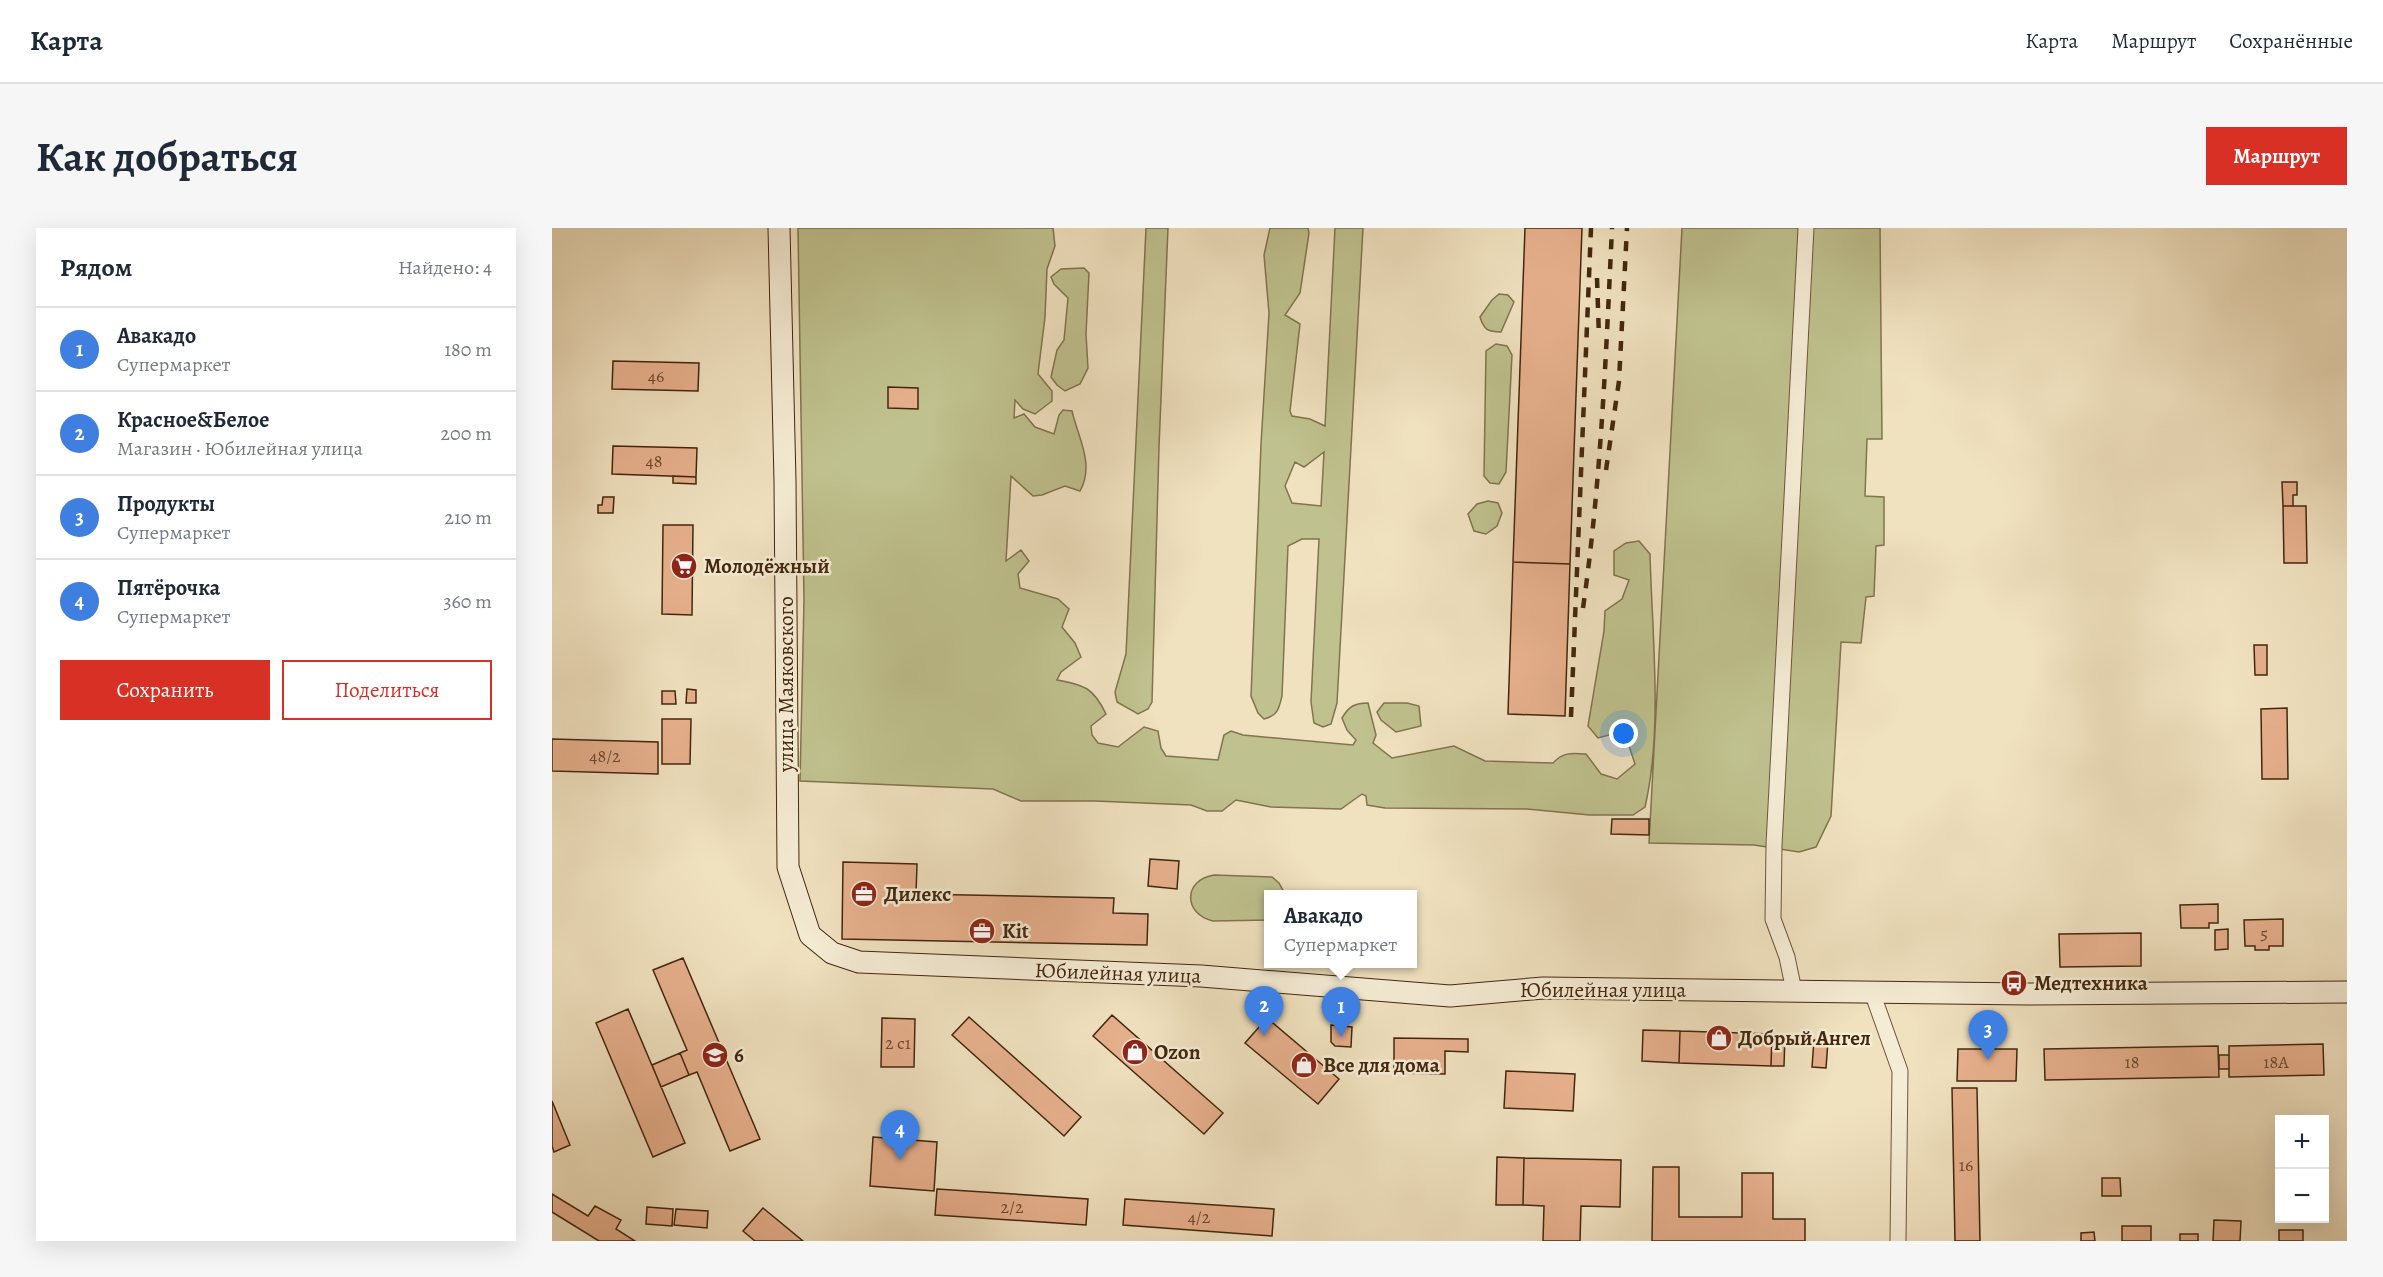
<!DOCTYPE html>
<html lang="ru">
<head>
<meta charset="utf-8">
<style>
  :root { --surface:#fff; --page:#f6f6f7; --text:#1f2937; --muted:#747a83; --line:#e0e1e3; --accent:#d93025 }
  body { margin:0; font-family:Alegreya,serif; background:var(--page); color:var(--text) }
  .controls { position:absolute; right:18px; bottom:18px; display:grid; overflow:hidden; border-radius:0px; box-shadow:0 6px 24px #0002 }
  .controls button { width:54px; height:54px; display:grid; place-items:center; padding:0; border:0; border-bottom:2px solid var(--line); background:var(--surface); color:var(--text); font:30px sans-serif }
  .you { position:absolute; left:1072px; top:506px; width:21px; height:21px; margin:-15px; border:4px solid #fff; border-radius:50%; background:#1a73e8; box-shadow:0 0 0 9px #1a73e833 }
  .badge { display:grid; place-items:center; width:39px; height:39px; border-radius:50%; background:var(--accent); color:#fff; font-size:20px; font-weight:700 }
  .pin { position:absolute; translate:-50% -50px; filter:drop-shadow(0 2px 3px #0008) }
  .pin::after { content:''; position:absolute; top:32px; width:21px; height:18px; background:inherit; clip-path:polygon(0 0,100% 0,50% 100%) }
  .popup { position:absolute; left:712px; top:662px; width:153px; height:78px; box-sizing:border-box; display:grid; place-content:center; border-radius:0px; background:var(--surface); filter:drop-shadow(0 2px 4px #0005); font-size:20px; white-space:nowrap; color:var(--muted) }
  .popup b { font-size:22px; color:var(--text) }
  .popup::after { content:''; position:absolute; left:50%; top:100%; margin-left:-12px; border:12px solid transparent; border-top-color:var(--surface) }
  .list { margin:0; padding:0; list-style:none }
  h2 { display:flex; justify-content:space-between; align-items:center; height:78px; margin:0; padding:0 24px; font-size:26px }
  h2 small { font-size:20px; font-weight:400; color:var(--muted) }
  .list li { display:grid; grid-template-columns:39px 1fr auto; gap:18px; align-items:center; box-sizing:border-box; height:84px; padding:0 24px; border-top:2px solid var(--line) }
  .list b { display:block; font-size:22px; white-space:nowrap }
  .list p { margin:0; font-size:20px; white-space:nowrap; color:var(--muted) }
  .list em { font-size:20px; font-style:normal; color:var(--muted) }
  .actions { display:flex; gap:12px; padding:18px 24px }
  .actions a { flex:1; padding:14px 0; border:2px solid var(--accent); border-radius:0px; text-align:center; font-size:21px; color:var(--accent) }
  .actions .main { background:var(--accent); color:#fff }
  .map { position:relative; flex:none; width:1795px; height:1013px; overflow:hidden; border-radius:0px }
  header { display:flex; align-items:center; gap:36px; box-sizing:border-box; height:84px; padding:0 30px; background:var(--surface); border-bottom:2px solid var(--line) }
  header strong { font-size:28px }
  nav { display:flex; gap:33px; margin-inline-start:auto; font-size:21px }
  .intro { display:flex; align-items:center; justify-content:space-between; box-sizing:border-box; height:144px; padding:0 36px }
  h1 { margin:0; font-size:42px }
  .button { padding:15px 27px; border-radius:0px; background:var(--accent); color:#fff; font-size:21px; font-weight:700 }
  main { display:flex; gap:36px; padding:0 36px }
  aside { flex:1; background:var(--surface); border-radius:0px; box-shadow:0 6px 24px #0002 }
  .map>svg:first-child { display:block }
  .green { fill:#bfc18e; stroke:#81744e; stroke-width:1.5; fill-rule:evenodd }
  .building { fill:#e7b08d; stroke:#43260e; stroke-width:1.5 }
  .lines { fill:none; stroke-linecap:round; stroke-linejoin:round }
  .street-casing { stroke:#6e553a; stroke-width:17 }
  .secondary-casing { stroke:#43260e; stroke-width:23 }
  .street { stroke:#f5ecd5; stroke-width:15 }
  .secondary { stroke:#f5ecd5; stroke-width:21 }
  .rail { stroke:#43260e; stroke-width:4.5; stroke-dasharray:10 10; stroke-linecap:butt }
  .labels { text-anchor:middle; stroke-width:5; stroke-linejoin:round; paint-order:stroke }
  .number-label { font-size:18px; fill:#6c482e }
  .poi-label { font-size:21px; font-weight:bold; fill:#43260e; stroke:#f5ecd5; text-anchor:start }
  .street-label { font-size:21px; fill:#43260e; stroke:#f5ecd5 }
</style>
</head>
<body>
<header>
<strong>Карта</strong>
<nav><a>Карта</a><a>Маршрут</a><a>Сохранённые</a></nav>
</header>
<div class="intro"><h1>Как добраться</h1><a class="button">Маршрут</a></div>
<main>
<aside>
<h2>Рядом<small>Найдено: 4</small></h2>
<ul class="list">
<li><span class="badge" style="background:#3f7fe0">1</span><div><b>Авакадо</b><p>Супермаркет</p></div><em>180 m</em></li>
<li><span class="badge" style="background:#3f7fe0">2</span><div><b>Красное&amp;Белое</b><p>Магазин · Юбилейная улица</p></div><em>200 m</em></li>
<li><span class="badge" style="background:#3f7fe0">3</span><div><b>Продукты</b><p>Супермаркет</p></div><em>210 m</em></li>
<li><span class="badge" style="background:#3f7fe0">4</span><div><b>Пятёрочка</b><p>Супермаркет</p></div><em>360 m</em></li>
</ul>
<div class="actions"><a class="main">Сохранить</a><a>Поделиться</a></div>
</aside>
<div class="map">
<svg width="1795" height="1013" viewBox="0 0 1795 1013">
  <rect width="100%" height="100%" fill="#f0e1bf"/>
  <filter id="stains"><feTurbulence type="fractalNoise" baseFrequency=".00333" numOctaves="4"/><feColorMatrix values="0 0 0 0 .2 0 0 0 0 .09 0 0 0 0 .02 0 0 0 .5 -.17"/></filter>
  <radialGradient id="worn" r=".72"><stop offset=".6" stop-color="#630" stop-opacity="0"/><stop offset="1" stop-color="#630" stop-opacity=".3"/></radialGradient>
  <path class="green" d="M246 0H501L503 18 495 41 493 89 486 146 500 163V173L483 186 471 181 463 172 462 190 472 186 483 199 502 206 507 187 511 182 520 183C526 210 543 236 528 263L513 258 490 267 481 268 459 248 454 333 469 322 477 333 466 346 468 360 506 371 517 381 510 399 523 415 529 429 509 444 505 452C532 457 541 459 554 486L539 498 540 507 546 515 566 519 592 499 606 503 609 520 614 528 666 532 672 507 679 503 691 507 801 517 804 512 795 502 790 490C797 478 803 475 816 475L824 507 821 515 840 530 902 518 933 533 1001 535C1011 524 1019 525 1034 526L1049 546 1065 551 1083 536 1072 503 1046 510 1036 498 1052 403 1053 383 1070 371 1077 352 1062 347V323L1074 315 1087 313 1098 326C1100 407 1111 501 1093 579L1081 587H1038L975 581 833 580 815 577 814 568 810 566 789 581 719 579 684 572 670 583H655L639 577 543 573H469L441 561 248 553 252 372Z
    M594 0H616L607 219 600 474 596 481 586 486 565 474 563 464 574 426Z
    M718 0H756L757 5 748 65 733 87 748 96 738 183 740 188 758 191 773 198 783 0H811L785 475 779 496 771 499 762 495 759 474 767 311H750L736 318 730 468C727 480 726 488 712 491L706 485 699 468 709 216 717 85 712 27ZM772 224 769 278 740 275 733 258 743 234 752 239Z
    M1130 0H1328L1330 211H1315L1313 268 1332 269V317L1324 318 1322 368 1314 369 1309 415 1289 414 1279 588 1264 619 1247 624 1202 617 1097 615Z
    M532 40 537 45 534 106 536 140 528 156 513 163 505 157 499 149 505 122 512 112 516 70 502 56 499 49 509 41Z
    M947 66 956 67 962 74 949 104C936 104 932 102 928 89L940 72Z
    M944 116 955 118 960 127 954 244 947 256 938 255 932 248 934 123Z
    M936 273 946 275 950 285 945 298 934 306 922 303 916 286 925 276Z
    M832 475H855L867 478 869 498 844 504 829 492 825 484Z
    M662 647 720 649 727 655 733 666H717V692L661 693C631 686 631 652 662 647Z"/>
  <path class="building" d="M973 0H1030L1018 336 961 334Z
    M61 133 147 135 146 163 60 161Z
    M336 159 366 160V181L336 180Z
    M61 218 145 220 144 249 60 246Z
    M121 248 144 249V256L121 255Z
    M1730 254H1745V267H1741V278H1731Z
    M51 269H62L61 285H46V277H50Z
    M1731 278H1754L1755 335H1732Z
    M111 297H141L140 387 110 386Z
    M961 334 1018 336 1013 488 956 486Z
    M1702 417H1715V447H1703Z
    M135 461 144 462V475H134Z
    M110 463H123L124 476H110Z
    M1735 480 1736 551H1710L1709 481Z
    M110 491H139L138 536H110Z
    M0 511 106 514V546L0 543Z
    M1060 591H1097V607L1059 606Z
    M598 631 627 633 625 661 596 658Z
    M291 634 365 636 364 666 562 670 561 685 596 686 595 717 290 711Z
    M1666 676V695H1657V700H1629L1628 677Z
    M1731 691V718H1717V722H1703V718H1693L1692 692Z
    M1676 701V721L1663 722V702Z
    M1589 705V738L1508 739 1507 706Z
    M131 730 208 911 178 923 145 844 137 847 128 825 135 822 101 742Z
    M76 781 133 915 101 929 44 795Z
    M560 787 671 885 652 906 541 808Z
    M417 789 529 889 512 908 400 807Z
    M330 790 363 791 362 839H329Z
    M715 790 787 851 766 876 693 815Z
    M779 797 800 799 799 819 783 818 779 814Z
    M1091 802 1128 803 1127 835 1090 833Z
    M1128 803 1220 806 1219 838 1127 835Z
    M1220 806 1233 807 1232 838H1219Z
    M842 810 916 811V824L893 823V846L842 845Z
    M1262 812 1276 813 1274 840 1260 839Z
    M1771 816 1772 847 1677 849V818Z
    M1666 818 1667 849 1493 852 1492 821Z
    M1406 821H1465L1464 853H1405Z
    M128 825 137 847 109 859 100 837Z
    M1667 827H1677V841H1667Z
    M954 843 1023 846 1021 883 952 880Z
    M1400 860H1425L1428 1013H1403Z
    M0 873 18 917 2 924 0 918Z
    M321 909 385 914 382 963 318 958Z
    M945 929 972 930 971 977H944Z
    M972 930 1069 932 1068 979 1029 978 1028 1013H991L992 978 971 977Z
    M1101 939H1127V989H1190V945H1221V991H1253V1013H1100Z
    M1550 950H1568L1569 968H1550Z
    M385 961 536 971 534 997 383 987Z
    M0 966 36 988 43 978 69 992 64 1001 83 1013H47L0 984Z
    M573 971 722 981 720 1008 571 997Z
    M95 979 121 981 120 998 94 996Z
    M211 980 251 1013H203L191 1003Z
    M124 981 156 983 155 1000 122 997Z
    M1662 992 1689 993 1688 1013H1661Z
    M1570 998H1599V1013H1570Z
    M1727 1002H1751V1013H1727Z
    M1542 1004 1543 1013H1529V1005Z
    M1628 1006H1646V1013H1628Z"/>
  <g class="lines">
    <defs>
      <path id="street" d="M1242 763 1235 729 1221 691 1222 617 1254 0
        M1320 764 1348 843 1346 1013"/>
      <path id="secondary" d="M227 0 233 253 236 639 258 707 280 725 307 734 649 748 898 768 991 760 1476 766 1795 764"/>
    </defs>
    <use href="#street" class="street-casing"/>
    <use href="#secondary" class="secondary-casing"/>
    <use href="#street" class="street"/>
    <use href="#secondary" class="secondary"/>
    <path class="rail" d="M1045 50 1047 110
      M1054 242 1067 153 1075 0
      M1031 380C1049 254 1054 127 1060 0
      M1019 489 1039 0"/>
  </g>
  <defs>
    <symbol id="supermarket-disc" viewBox="-11 -11 22 22"><circle r="9.5" fill="#8f2418" stroke="#f5ecd5"/><path d="M-6-5.5h2.5l.6 2H6L4.5 2H-2.5L-4.4-4H-6ZM-1.5 3.2a1.3 1.3 0 1 0 .1 0ZM3 3.2a1.3 1.3 0 1 0 .1 0Z" fill="#fff"/></symbol>
    <symbol id="office-disc" viewBox="-11 -11 22 22"><circle r="9.5" fill="#8f2418" stroke="#f5ecd5"/><path d="M-6-3h4V-5.5h4V-3h4V5H-6ZM-1-4.5V-3h2v-1.5ZM-6 0V1H6V0Z" fill="#fff"/></symbol>
    <symbol id="bus-disc" viewBox="-11 -11 22 22"><circle r="9.5" fill="#8f2418" stroke="#f5ecd5"/><path d="M-5-6H5V4H4V6H2V4H-2V6H-4V4H-5ZM-3.5-4V0h7V-4ZM-3.5 1.2v1.5H-2V1.2ZM2 1.2v1.5H3.5V1.2Z" fill="#fff"/></symbol>
    <symbol id="shop-disc" viewBox="-11 -11 22 22"><circle r="9.5" fill="#8f2418" stroke="#f5ecd5"/><path d="M-5-2.5h2.3a2.7 3.5 0 0 1 5.4 0H5L5.5 6h-11ZM-1.5-2.5h3a1.5 2.3 0 0 0-3 0Z" fill="#fff"/></symbol>
    <symbol id="school-disc" viewBox="-11 -11 22 22"><circle r="9.5" fill="#8f2418" stroke="#f5ecd5"/><path d="M0-5L7-2L0 1L-7-2ZM-4 1L0 2.5L4 1V4Q0 6-4 4Z" fill="#fff"/></symbol>
  </defs>
  <g fill-rule="evenodd">
    <use href="#supermarket-disc" x="117" y="323" width="30" height="30"/>
    <use href="#office-disc" x="297" y="651" width="30" height="30"/>
    <use href="#office-disc" x="415" y="688" width="30" height="30"/>
    <use href="#bus-disc" x="1447" y="740" width="30" height="30"/>
    <use href="#shop-disc" x="1152" y="795" width="30" height="30"/>
    <use href="#shop-disc" x="568" y="809" width="30" height="30"/>
    <use href="#school-disc" x="148" y="812" width="30" height="30"/>
    <use href="#shop-disc" x="737" y="822" width="30" height="30"/>
  </g>
  <g class="labels">
    <g class="number-label">
      <text x="104" y="154">46</text>
      <text x="102" y="239">48</text>
      <text x="53" y="534">48/2</text>
      <text x="1712" y="711">5</text>
      <text x="346" y="821">2 с1</text>
      <text x="1580" y="840">18</text>
      <text x="1724" y="840">18А</text>
      <text x="1414" y="943">16</text>
      <text x="460" y="985">2/2</text>
      <text x="647" y="995">4/2</text>
    </g>
    <g class="poi-label">
      <text x="152" y="345">Молодёжный</text>
      <text x="332" y="673">Дилекс</text>
      <text x="450" y="710">Kit</text>
      <text x="1482" y="762">Медтехника</text>
      <text x="1186" y="817">Добрый Ангел</text>
      <text x="602" y="831">Ozon</text>
      <text x="182" y="834">6</text>
      <text x="771" y="844">Все для дома</text>
    </g>
    <g class="street-label">
      <text transform="translate(234 456) rotate(-90)" y="7">улица Маяковского</text>
      <text transform="translate(566 745) rotate(2)" y="7">Юбилейная улица</text>
      <text x="1051" y="769">Юбилейная улица</text>
    </g>
  </g>
  <rect width="100%" height="100%" filter="url(#stains)"/>
  <rect width="100%" height="100%" fill="url(#worn)"/>
</svg>
<div class="controls">
<button>+</button>
<button>−</button>
</div>
<div class="you"></div>
<div class="pin badge" style="left:789px;top:809px;background:#3f7fe0">1</div>
<div class="popup"><b>Авакадо</b>Супермаркет</div>
<div class="pin badge" style="left:712px;top:808px;background:#3f7fe0">2</div>
<div class="pin badge" style="left:1436px;top:832px;background:#3f7fe0">3</div>
<div class="pin badge" style="left:348px;top:932px;background:#3f7fe0">4</div>
</div>
</main>
</body>
</html>
